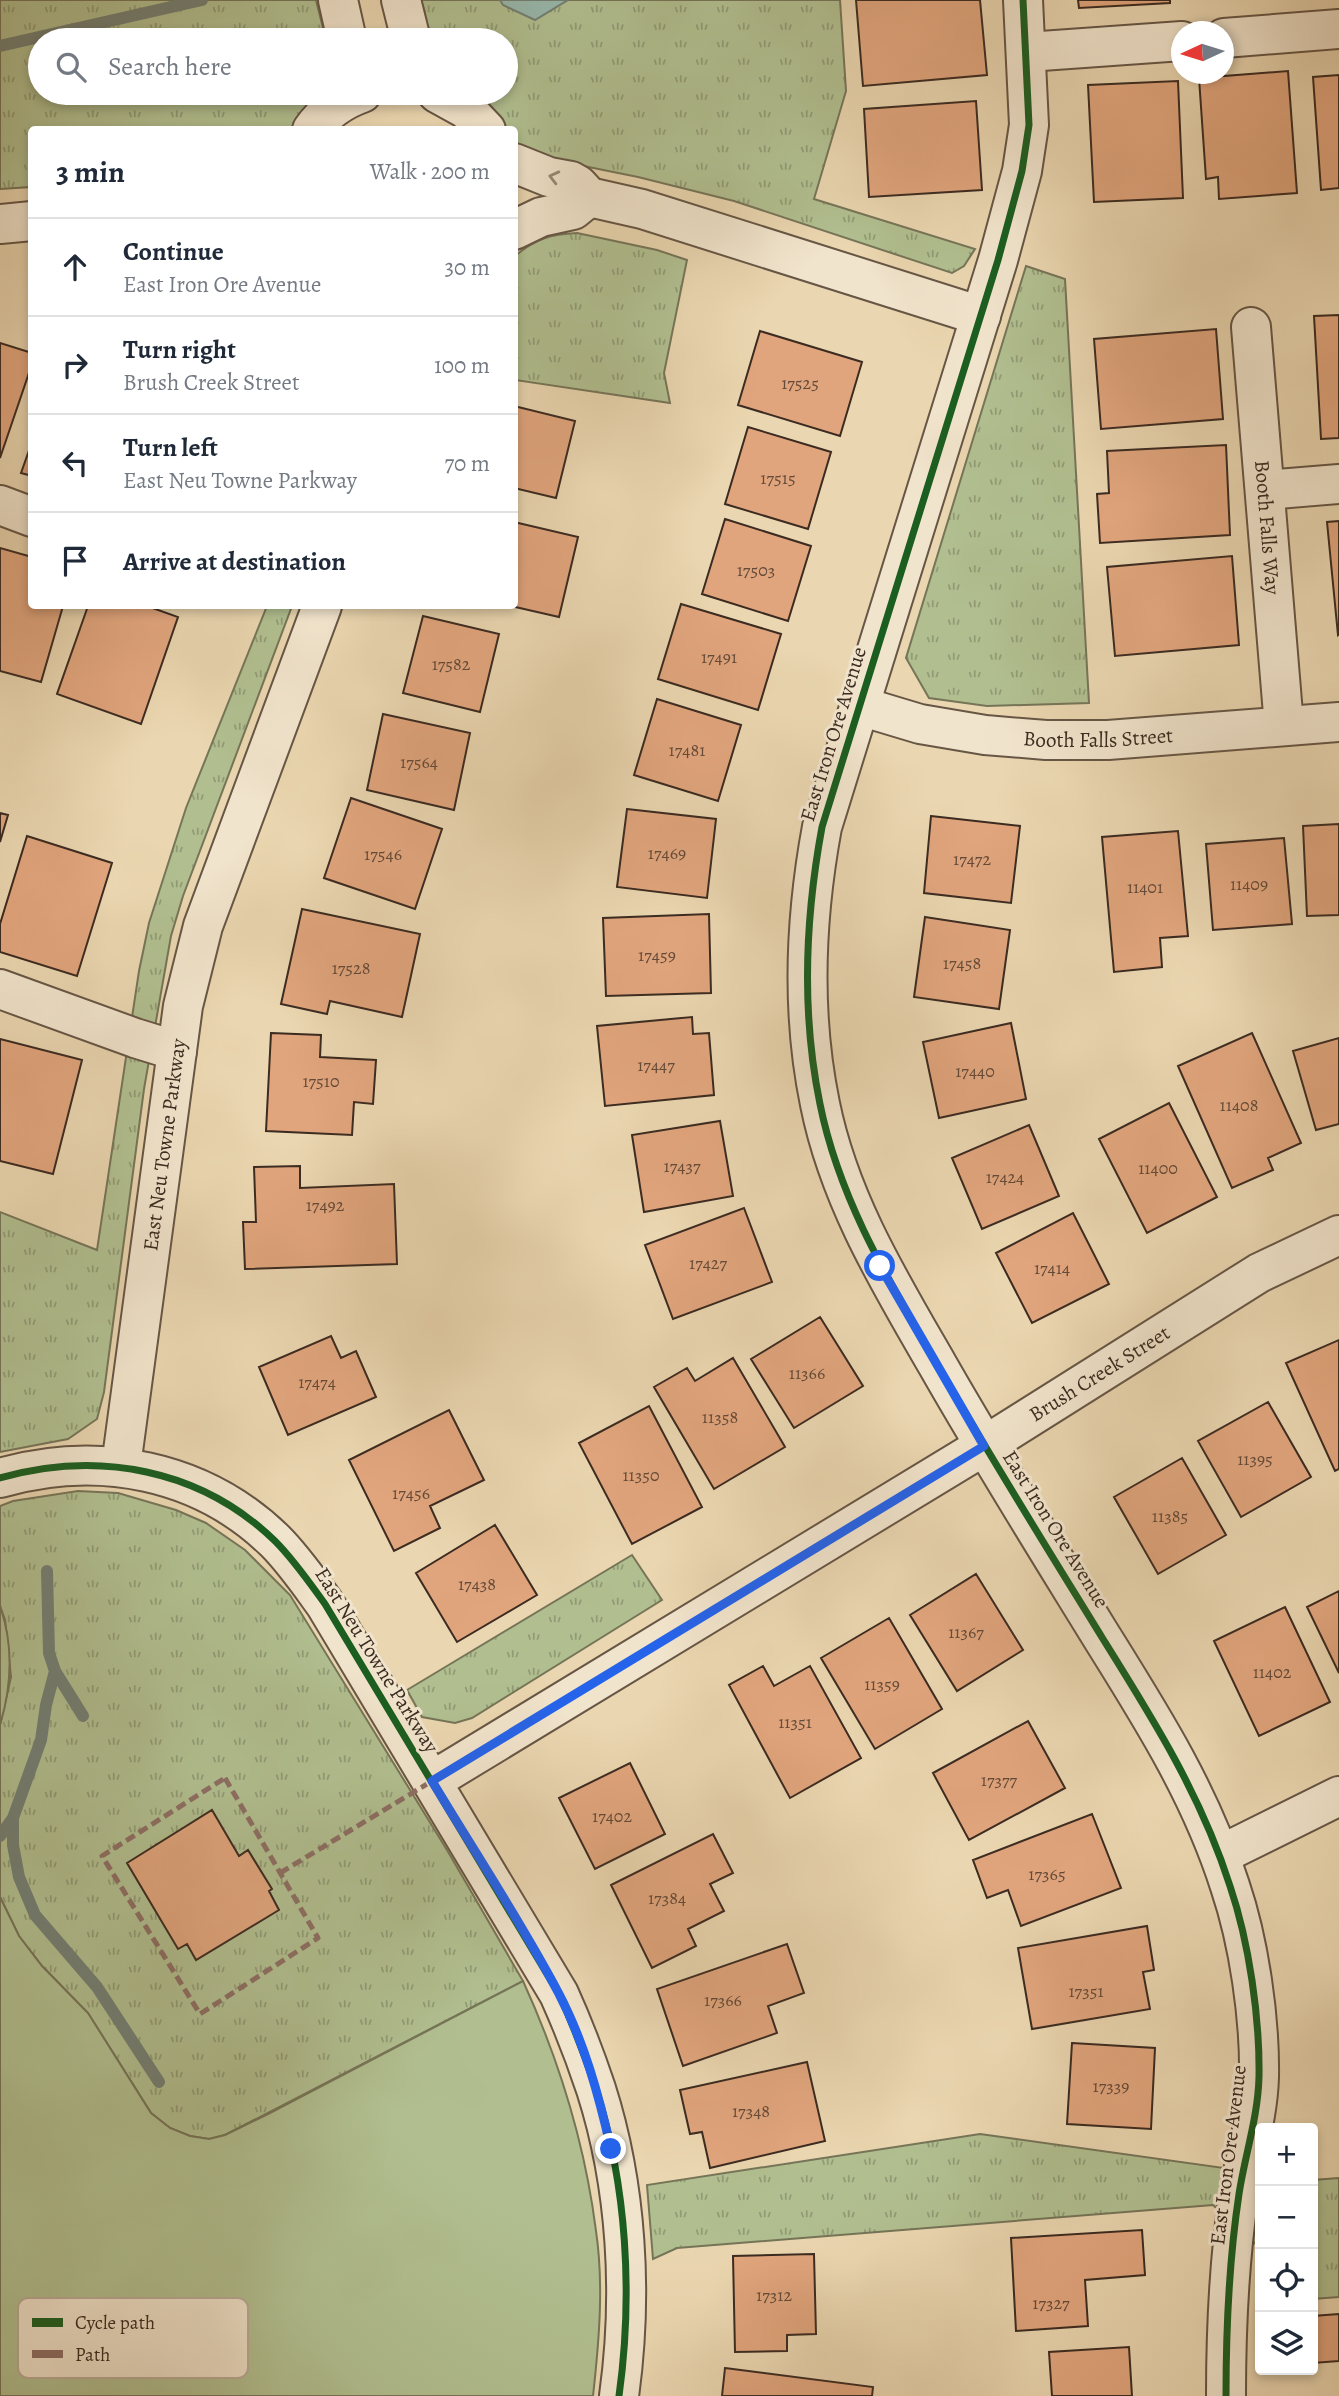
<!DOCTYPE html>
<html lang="en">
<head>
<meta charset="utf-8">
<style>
  :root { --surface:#fff; --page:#f2f2f3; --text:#1f2937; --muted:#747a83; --line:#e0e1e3 }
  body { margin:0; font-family:Alegreya,serif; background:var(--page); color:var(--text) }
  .controls { position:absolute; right:21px; bottom:21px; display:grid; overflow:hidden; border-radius:7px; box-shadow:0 4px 10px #0003 }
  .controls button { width:63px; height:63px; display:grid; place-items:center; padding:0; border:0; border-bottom:2px solid var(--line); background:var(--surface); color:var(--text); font:35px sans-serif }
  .compass { position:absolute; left:1171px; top:21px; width:63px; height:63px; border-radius:50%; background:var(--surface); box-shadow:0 4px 10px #0003; rotate:266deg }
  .stop { position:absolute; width:21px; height:21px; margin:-16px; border:5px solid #2563eb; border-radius:50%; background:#fff }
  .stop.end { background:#2563eb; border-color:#fff; box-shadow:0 2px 7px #0008 }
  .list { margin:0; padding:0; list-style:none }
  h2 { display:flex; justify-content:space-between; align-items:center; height:91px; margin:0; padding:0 28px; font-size:30px }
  h2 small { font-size:23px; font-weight:400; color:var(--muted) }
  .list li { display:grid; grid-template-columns:46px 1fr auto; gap:21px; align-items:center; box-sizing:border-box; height:98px; padding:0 28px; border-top:2px solid var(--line) }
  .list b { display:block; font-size:26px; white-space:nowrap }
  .list p { margin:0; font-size:23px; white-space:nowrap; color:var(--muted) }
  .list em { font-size:23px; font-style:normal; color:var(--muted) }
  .icon { flex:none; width:38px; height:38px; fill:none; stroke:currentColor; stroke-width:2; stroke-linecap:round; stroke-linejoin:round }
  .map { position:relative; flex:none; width:1339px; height:2396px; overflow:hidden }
  .search { position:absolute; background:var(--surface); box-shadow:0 4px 10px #0003; left:28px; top:28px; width:490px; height:77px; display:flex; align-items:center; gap:18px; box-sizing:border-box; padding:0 24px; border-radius:38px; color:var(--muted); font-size:26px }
  .panel { position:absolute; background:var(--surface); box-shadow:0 4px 10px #0003; left:28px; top:126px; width:490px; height:483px; border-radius:7px }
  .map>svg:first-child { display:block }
  .grass { fill:url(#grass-tufts); stroke:#767558; stroke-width:2 }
  .park { fill:#b1bf90; stroke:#767558; stroke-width:2 }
  .water { fill:#98b9ad; stroke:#738075; stroke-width:2 }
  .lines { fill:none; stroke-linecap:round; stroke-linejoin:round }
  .stream { stroke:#738075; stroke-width:12 }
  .building { fill:#e1a57d; stroke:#3b2b21; stroke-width:2 }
  .minor-casing { stroke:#675645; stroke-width:42 }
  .minor { stroke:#f1e4cc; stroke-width:38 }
  .quiet { stroke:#8d6e63; stroke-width:5; stroke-dasharray:10 5; stroke-linecap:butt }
  .cycleway-casing { stroke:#f1e4cc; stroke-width:11 }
  .cycleway { stroke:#1b5e20; stroke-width:7 }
  .oneway { stroke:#968876 }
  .route { stroke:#2563eb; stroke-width:9 }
  .labels { text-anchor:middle; stroke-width:6; stroke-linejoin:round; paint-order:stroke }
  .number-label { font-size:18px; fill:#644a38 }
  .street-label { font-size:21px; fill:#3b2b21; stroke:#f1e4cc }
  .key { fill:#f1e4cc; stroke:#baac99; stroke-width:2 }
  .key-label { font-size:19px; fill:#3b2b21 }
</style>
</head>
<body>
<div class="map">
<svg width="1339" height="2396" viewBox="0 0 1339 2396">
  <defs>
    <pattern id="grass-tufts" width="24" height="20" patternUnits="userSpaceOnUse" patternTransform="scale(1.75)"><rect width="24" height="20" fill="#b1bf90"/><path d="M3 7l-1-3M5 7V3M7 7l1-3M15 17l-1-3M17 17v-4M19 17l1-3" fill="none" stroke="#919b75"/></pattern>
  </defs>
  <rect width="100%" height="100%" fill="#ead6b0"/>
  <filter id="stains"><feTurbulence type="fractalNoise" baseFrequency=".00286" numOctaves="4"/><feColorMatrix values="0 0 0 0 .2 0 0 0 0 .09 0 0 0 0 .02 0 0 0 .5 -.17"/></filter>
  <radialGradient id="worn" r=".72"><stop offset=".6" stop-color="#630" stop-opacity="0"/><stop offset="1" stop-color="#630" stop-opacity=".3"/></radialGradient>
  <path class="grass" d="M0 0H316L326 40H40V93H321L309 116 297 129 32 130 31 187 0 189Z
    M419 0H840L846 91 814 199 975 249 964 266 952 273 734 201 638 177 554 160 522 148 515 142 514 130 501 129 463 93H506V40H429Z
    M577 233 657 250 687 260 664 373 670 403 515 380V256C535 239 551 234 577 233Z
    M1026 266 1065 279 1089 703 987 706 929 698 906 658Z
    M267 606H292L183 896 171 936 144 1089 104 1392 97 1419 68 1439 0 1452V1212L97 1250 139 971 149 923 186 808Z
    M78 1491 118 1493 176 1510 206 1523 245 1550 290 1595 447 1850 523 1981 225 2135 209 2139 190 2136 170 2128 151 2113 88 2013 42 1966 19 1936 0 1897V1725L11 1677 5 1620 0 1606V1506L13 1501Z
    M632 1555 662 1600 472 1718 455 1723 422 1717 407 1690Z
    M980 2134 1260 2173V2248L1213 2205 677 2248 653 2259 647 2185Z
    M1339 2178V2297L1313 2299V2180Z"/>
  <path class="park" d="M0 1606C14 1646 12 1685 0 1725Z
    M0 1897 19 1936 42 1966 88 2013 151 2113 170 2128 190 2136 209 2139 225 2135 268 2114 523 1981C559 2060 585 2144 596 2231 604 2285 599 2342 593 2396H0Z"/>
  <path class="water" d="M500 0H568L535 20 503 5Z"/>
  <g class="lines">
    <path class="stream" d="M0 46 202 0
      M47 1571 49 1653 55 1671 83 1716
      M55 1671 46 1705 41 1740 13 1818V1845L19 1877 35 1915 97 1987 159 2082
      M0 1836 13 1818"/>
  </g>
  <path class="building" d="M856 0H980L987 75 863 86Z
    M1078 0H1170V3L1079 8Z
    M1288 71 1297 193 1219 199 1218 177 1206 179 1199 78Z
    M1339 75V188L1321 190 1313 77Z
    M1178 81 1183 198 1094 202 1088 85Z
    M976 101 982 190 869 197 864 109Z
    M1339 315V438L1321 439 1314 316Z
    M1216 329 1223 419 1101 429 1094 339Z
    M760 331 862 362 840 436 738 405Z
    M0 343 32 353V364L0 458Z
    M514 406 575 421 556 498 514 488Z
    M748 427 831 452 808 529 725 504Z
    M32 442V476L21 473Z
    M1226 445 1230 535 1100 543 1097 494 1109 493 1107 451Z
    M725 519 811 546 788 621 702 594Z
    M1339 521V634L1338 635 1327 522Z
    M514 522 578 537 559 617 511 606H514Z
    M0 548 32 557V606H63L41 682 0 671Z
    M1232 556 1239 645 1115 656 1107 567Z
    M681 604 781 634 758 710 658 679Z
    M88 606H147L178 617 141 724 57 694Z
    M423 616 499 634 480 712 403 693Z
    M657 699 741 725 718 801 634 775Z
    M383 714 470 733 454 810 367 790Z
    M351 798 442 829 415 909 324 878Z
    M627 809 716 819 707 898 617 887Z
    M0 813 8 815 0 842Z
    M931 816 1020 826 1011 903 924 893Z
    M1339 824V915L1307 916 1303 826Z
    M1178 831 1188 936 1160 938 1162 967 1114 972 1102 837Z
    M27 836 112 863 77 976 0 952V924Z
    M1284 838 1292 924 1213 930 1206 844Z
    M302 909 420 934 402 1017 330 1001 327 1014 281 1004Z
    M709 914 711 993 606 996 603 918Z
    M925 917 1010 930 999 1009 914 997Z
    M692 1017 693 1034 709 1033 714 1095 605 1106 597 1026Z
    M1011 1023 1026 1099 939 1118 923 1042Z
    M271 1033 321 1035 320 1057 376 1060 373 1104 354 1102 352 1135 266 1131Z
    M1252 1033 1301 1143 1268 1158 1273 1170 1232 1188 1178 1066Z
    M1339 1038V1124L1316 1130 1293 1051Z
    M0 1039 82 1060 53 1174 0 1161Z
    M1169 1103 1217 1197 1147 1233 1099 1139Z
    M720 1121 733 1196 644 1212 632 1135Z
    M1029 1125 1059 1196 982 1229 952 1158Z
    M300 1166V1188L394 1184 397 1264 245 1269 243 1222H256L254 1167Z
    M744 1208 772 1282 673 1319 645 1245Z
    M1073 1213 1109 1284 1032 1323 996 1253Z
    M820 1317 863 1386 794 1428 751 1359Z
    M331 1336 341 1358 356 1351 376 1397 288 1435 259 1367Z
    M1339 1340V1469L1335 1471 1286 1363Z
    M733 1358 785 1447 714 1489 654 1387 687 1368 695 1381Z
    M1268 1402 1311 1477 1241 1517 1198 1441Z
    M649 1406 702 1507 632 1544 579 1443Z
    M449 1410 484 1480 430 1506 440 1528 394 1551 349 1460Z
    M1182 1458 1226 1535 1158 1574 1114 1497Z
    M495 1525 537 1595 457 1642 416 1573Z
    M976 1574 1023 1650 957 1691 910 1615Z
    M1339 1591V1673L1307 1607Z
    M1285 1607 1330 1702 1259 1736 1214 1641Z
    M889 1618 942 1709 875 1749 821 1658Z
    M763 1666 774 1686 810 1666 861 1758 790 1798 729 1685Z
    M1028 1721 1065 1788 969 1840 933 1773Z
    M630 1763 665 1834 595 1869 559 1798Z
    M212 1810 239 1856 248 1850 272 1889 269 1891 279 1910 196 1960 187 1944 178 1949 127 1863Z
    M1092 1814 1121 1888 1021 1926 1008 1890 987 1898 973 1860Z
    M713 1834 733 1873 710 1884 724 1911 688 1929 696 1946 652 1968 611 1885Z
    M1147 1926 1154 1970 1143 1972 1150 2009 1032 2029 1018 1948Z
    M787 1944 804 1993 768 2006 777 2033 683 2066 657 1989Z
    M1072 2043 1155 2048 1151 2129 1067 2124Z
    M807 2062 825 2141 710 2168 702 2132 690 2134 680 2090Z
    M1142 2230 1145 2275 1085 2280 1088 2326 1016 2331 1011 2238Z
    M814 2254 816 2334 787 2335V2351L735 2352 733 2256Z
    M1339 2314V2361L1313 2363V2316Z
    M1129 2347 1132 2396H1052L1049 2352Z
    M725 2368 873 2387 872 2396H722Z"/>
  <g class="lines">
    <defs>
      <g id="minor">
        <path d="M338 0 347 40"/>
        <path d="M401 0 411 40"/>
        <path d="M1023 0 1029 125 1022 171 998 260 822 827C805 919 801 1012 820 1104 839 1199 889 1281 937 1364 990 1457 1047 1548 1103 1639 1153 1719 1201 1795 1230 1886 1249 1942 1260 2018 1259 2077 1258 2117 1245 2155 1239 2194 1229 2260 1226 2329 1226 2396"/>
        <path d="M1224 38 1339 29"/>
        <path d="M1027 52 1182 41"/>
        <path d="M437 93 466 109 486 130"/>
        <path d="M312 130C324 113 342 100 362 93"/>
        <path d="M514 163 549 177 571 181 578 185 589 197 642 209 981 316"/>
        <path d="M0 224 32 221"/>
        <path d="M514 230 541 217 573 210 589 197"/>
        <path id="s1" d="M1251 327 1284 726"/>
        <path d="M1265 490 1339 484"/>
        <path d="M0 505 32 517"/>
        <path id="s2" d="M860 706 920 724 985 735 1046 740H1108L1339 722"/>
        <path d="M0 989 135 1038 177 1051"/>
        <path id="s3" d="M121 1466 183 1006 203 926 322 606"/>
        <path d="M0 1478C98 1450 201 1469 275 1541 294 1560 309 1582 325 1604L559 1994C573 2025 585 2056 596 2089 627 2186 633 2295 619 2396"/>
        <path id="s4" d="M432 1781 984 1446 1259 1273 1339 1235"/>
        <path d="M1220 1855 1339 1796"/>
      </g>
    </defs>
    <use href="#minor" class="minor-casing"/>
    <use href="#minor" class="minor"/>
    <path class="quiet" d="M225 1778 318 1938 200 2014 102 1856Z
      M280 1873 432 1781"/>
    <defs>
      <path id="cycleway" d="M1023 0 1029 125 1022 171 998 260 822 827C805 919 801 1012 820 1104 839 1199 889 1281 937 1364 990 1457 1047 1548 1103 1639 1153 1719 1201 1795 1230 1886 1249 1942 1260 2018 1259 2077 1258 2117 1245 2155 1239 2194 1229 2260 1226 2329 1226 2396
        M0 1478C98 1450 201 1469 275 1541 294 1560 309 1582 325 1604L559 1994C573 2025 585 2056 596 2089 627 2186 633 2295 619 2396"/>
    </defs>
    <use href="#cycleway" class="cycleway-casing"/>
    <use href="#cycleway" class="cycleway"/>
  </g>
  <defs><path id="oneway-chevron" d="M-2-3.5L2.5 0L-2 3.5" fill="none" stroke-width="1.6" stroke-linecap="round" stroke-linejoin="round" transform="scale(1.75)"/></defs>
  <use class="oneway" href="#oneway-chevron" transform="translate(554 177) rotate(-166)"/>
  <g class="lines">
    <path class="route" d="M611 2149C599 2096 584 2041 558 1992 520 1920 474 1851 432 1781L984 1446 880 1266"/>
  </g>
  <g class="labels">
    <g class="number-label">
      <text x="800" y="389">17525</text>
      <text x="778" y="484">17515</text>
      <text x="756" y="576">17503</text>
      <text x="719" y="663">17491</text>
      <text x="451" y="670">17582</text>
      <text x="687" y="756">17481</text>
      <text x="419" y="768">17564</text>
      <text x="667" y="859">17469</text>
      <text x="383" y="860">17546</text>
      <text x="972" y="865">17472</text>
      <text x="1249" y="890">11409</text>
      <text x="1145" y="893">11401</text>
      <text x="657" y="961">17459</text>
      <text x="962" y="969">17458</text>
      <text x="351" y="974">17528</text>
      <text x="656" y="1071">17447</text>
      <text x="975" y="1077">17440</text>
      <text x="321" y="1087">17510</text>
      <text x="1239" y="1111">11408</text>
      <text x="682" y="1172">17437</text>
      <text x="1158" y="1174">11400</text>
      <text x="1005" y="1183">17424</text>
      <text x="325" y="1211">17492</text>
      <text x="708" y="1269">17427</text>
      <text x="1052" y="1274">17414</text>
      <text x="807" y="1379">11366</text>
      <text x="317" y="1388">17474</text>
      <text x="720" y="1423">11358</text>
      <text x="1255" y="1465">11395</text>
      <text x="641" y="1481">11350</text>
      <text x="411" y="1499">17456</text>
      <text x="1170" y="1522">11385</text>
      <text x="477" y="1590">17438</text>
      <text x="966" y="1638">11367</text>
      <text x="1272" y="1678">11402</text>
      <text x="882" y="1690">11359</text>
      <text x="795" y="1728">11351</text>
      <text x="999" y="1786">17377</text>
      <text x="612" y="1822">17402</text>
      <text x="1047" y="1880">17365</text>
      <text x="667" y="1904">17384</text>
      <text x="1086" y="1997">17351</text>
      <text x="723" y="2006">17366</text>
      <text x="1111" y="2092">17339</text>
      <text x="751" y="2117">17348</text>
      <text x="774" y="2301">17312</text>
      <text x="1051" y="2309">17327</text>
    </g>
    <g class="street-label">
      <text dy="7" stroke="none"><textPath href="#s1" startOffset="201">Booth Falls Way</textPath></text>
      <text transform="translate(833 734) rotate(-73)" y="7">East Iron Ore Avenue</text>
      <text dy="7" stroke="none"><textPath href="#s2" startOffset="242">Booth Falls Street</textPath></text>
      <text dy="7" stroke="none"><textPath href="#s3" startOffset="324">East Neu Towne Parkway</textPath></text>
      <text dy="7" stroke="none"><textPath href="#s4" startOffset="782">Brush Creek Street</textPath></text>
      <text transform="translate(1056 1529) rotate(58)" y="7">East Iron Ore Avenue</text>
      <text transform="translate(377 1660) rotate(58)" y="7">East Neu Towne Parkway</text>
      <text transform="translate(1228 2155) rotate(-83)" y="7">East Iron Ore Avenue</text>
    </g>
  </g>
  <rect x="18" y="2298" width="230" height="80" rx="10" class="key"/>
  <rect x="32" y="2318" width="31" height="9" fill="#1b5e20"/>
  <rect x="32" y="2350" width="31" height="8" fill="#8d6e63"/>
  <g class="key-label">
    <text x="75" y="2329">Cycle path</text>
    <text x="75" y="2361">Path</text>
  </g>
  <rect width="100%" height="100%" filter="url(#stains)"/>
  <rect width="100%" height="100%" fill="url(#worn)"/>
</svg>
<div class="controls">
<button>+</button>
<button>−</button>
<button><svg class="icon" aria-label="locate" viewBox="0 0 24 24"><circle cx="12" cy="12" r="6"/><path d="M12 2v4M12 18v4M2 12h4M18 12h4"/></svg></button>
<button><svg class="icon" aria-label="layers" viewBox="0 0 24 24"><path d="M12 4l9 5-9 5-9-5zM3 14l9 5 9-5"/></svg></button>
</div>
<svg class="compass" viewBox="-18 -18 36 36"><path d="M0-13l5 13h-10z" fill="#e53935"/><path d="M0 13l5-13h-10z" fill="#747a83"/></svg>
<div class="stop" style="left:880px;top:1266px"></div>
<div class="stop end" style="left:611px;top:2149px"></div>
<div class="search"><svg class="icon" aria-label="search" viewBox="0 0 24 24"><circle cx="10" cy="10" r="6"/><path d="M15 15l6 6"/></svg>Search here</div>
<section class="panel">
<h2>3 min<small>Walk · 200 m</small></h2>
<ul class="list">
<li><svg class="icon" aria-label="ahead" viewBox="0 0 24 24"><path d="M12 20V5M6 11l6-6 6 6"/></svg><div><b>Continue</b><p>East Iron Ore Avenue</p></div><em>30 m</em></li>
<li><svg class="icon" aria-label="right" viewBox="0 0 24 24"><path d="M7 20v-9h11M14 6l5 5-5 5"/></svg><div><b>Turn right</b><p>Brush Creek Street</p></div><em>100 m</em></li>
<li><svg class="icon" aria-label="left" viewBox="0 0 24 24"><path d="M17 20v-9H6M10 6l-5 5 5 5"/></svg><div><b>Turn left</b><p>East Neu Towne Parkway</p></div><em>70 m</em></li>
<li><svg class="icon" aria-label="arrive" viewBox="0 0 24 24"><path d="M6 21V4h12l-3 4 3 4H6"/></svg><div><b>Arrive at destination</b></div></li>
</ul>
</section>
</div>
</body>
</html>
